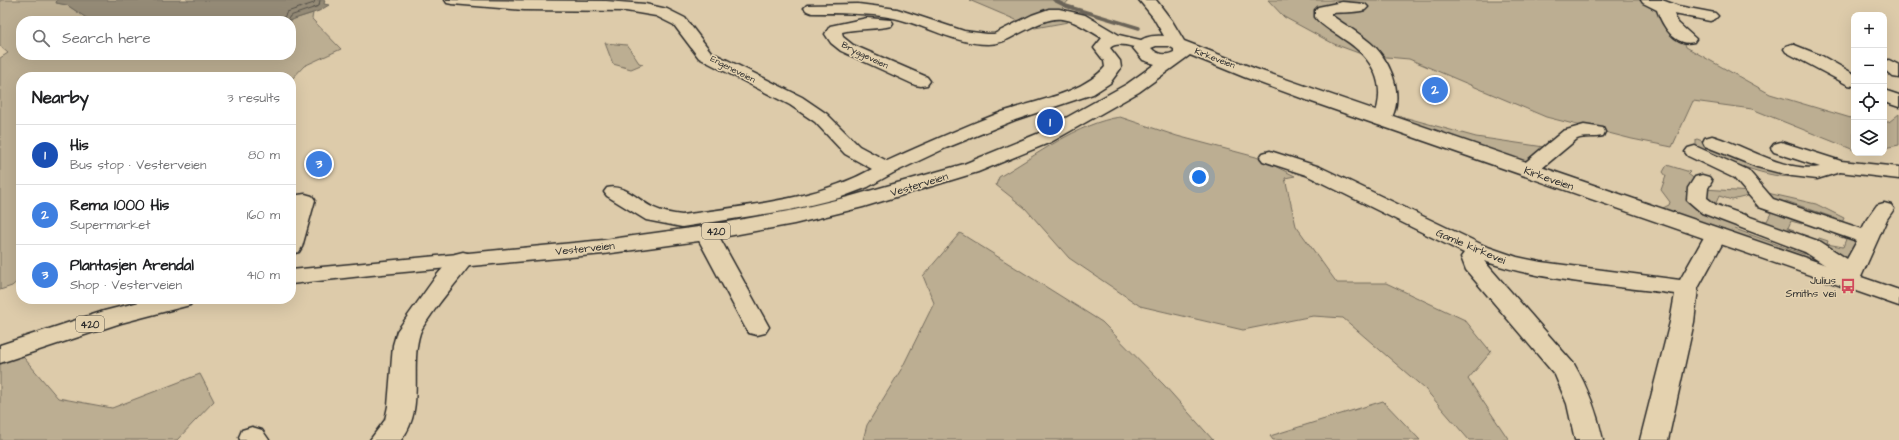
<!DOCTYPE html>
<html lang="en">
<head>
<meta charset="utf-8">
<style>
  :root { --surface:#fff; --page:#f2f2f2; --text:#202124; --muted:#757577; --line:#e0e0e0; --accent:#2563eb }
  body { margin:0; font-family:"Architects Daughter",sans-serif; background:var(--page); color:var(--text) }
  .controls { position:absolute; right:12px; top:12px; display:grid; overflow:hidden; border-radius:8px; box-shadow:0 4px 16px #0002 }
  .controls button { width:36px; height:36px; display:grid; place-items:center; padding:0; border:0; border-bottom:1px solid var(--line); background:var(--surface); color:var(--text); font:20px sans-serif }
  .you { position:absolute; left:1199px; top:177px; width:14px; height:14px; margin:-10px; border:3px solid #fff; border-radius:50%; background:#1a73e8; box-shadow:0 0 0 6px #1a73e833 }
  .badge { display:grid; place-items:center; width:26px; height:26px; border-radius:50%; background:var(--accent); color:#fff; font-size:13px; font-weight:700 }
  .pin { position:absolute; translate:-50% -50%; border:2px solid #fff; box-shadow:0 1px 4px #0006 }
  .list { margin:0; padding:0; list-style:none }
  h2 { display:flex; justify-content:space-between; align-items:center; height:52px; margin:0; padding:0 16px; font-size:17px }
  h2 small { font-size:13px; font-weight:400; color:var(--muted) }
  .list li { display:grid; grid-template-columns:26px 1fr auto; gap:12px; align-items:center; box-sizing:border-box; height:60px; padding:0 16px; border-top:1px solid var(--line) }
  .list b { display:block; font-size:15px; white-space:nowrap }
  .list p { margin:0; font-size:13px; white-space:nowrap; color:var(--muted) }
  .list em { font-size:13px; font-style:normal; color:var(--muted) }
  .icon { flex:none; width:22px; height:22px; fill:none; stroke:currentColor; stroke-width:2; stroke-linecap:round; stroke-linejoin:round }
  .map { position:relative; flex:none; width:1899px; height:440px; overflow:hidden }
  .search { position:absolute; background:var(--surface); box-shadow:0 4px 16px #0002; left:16px; top:16px; width:280px; height:44px; display:flex; align-items:center; gap:10px; box-sizing:border-box; padding:0 14px; border-radius:16px; color:var(--muted); font-size:15px }
  .panel { position:absolute; background:var(--surface); box-shadow:0 4px 16px #0002; left:16px; top:72px; width:280px; height:232px; border-radius:16px }
  .map>svg:first-child { display:block }
  .green { fill:#bcae92; stroke:#746c5e }
  .water { fill:#948a76; stroke:#6a6458 }
  .lines { fill:none; stroke-linecap:round; stroke-linejoin:round }
  .shore { stroke:#555149; stroke-width:1 }
  .stream { stroke:#6a6458; stroke-width:3.5 }
  .minor-casing { stroke:#2b2b2b; stroke-width:3 }
  .major-casing { stroke:#2b2b2b; stroke-width:3 }
  .minor { fill:#e4d2af; fill-rule:evenodd }
  .major { fill:#e4d2af; fill-rule:evenodd }
  .labels { text-anchor:middle; stroke-width:3; stroke-linejoin:round; paint-order:stroke }
  .far-street-label { font-size:9px; fill:#2b2b2b; stroke:#e4d2af }
  .shield { fill:#e4d2af; stroke:#625d53; stroke-width:1 }
  .shield-label { font-size:10px; font-weight:bold; fill:#2b2b2b }
  .street-label { font-size:11px; fill:#2b2b2b; stroke:#e4d2af }
  .poi-label { font-size:11px; fill:#2b2b2b; stroke:#e4d2af; text-anchor:end }
</style>
</head>
<body>
<div class="map">
<svg width="1899" height="440" viewBox="0 0 1899 440">
  <rect width="100%" height="100%" fill="#ddcbaa"/>
  <filter id="ink" filterUnits="userSpaceOnUse"><feTurbulence type="fractalNoise" baseFrequency=".025" numOctaves="2"/><feDisplacementMap in="SourceGraphic" scale="8" xChannelSelector="R" yChannelSelector="G"/><feConvolveMatrix kernelMatrix="1 2 1 2 8 2 1 2 1" color-interpolation-filters="sRGB"/></filter>
  <g filter="url(#ink)">
    <path class="green" d="M0 0H57V3L67 5 91 21H21V55H291V21H288L313 13 312 19 341 49 304 66 291 80V77H21V278L12 286 0 290V58L8 53 0 46Z
      M969 0H1069L1062 8 1068 22 1035 28Z
      M1268 0H1639L1678 19 1686 47 1770 94 1854 119V150L1752 109 1693 101 1672 147 1632 139 1546 117 1409 59 1364 55 1334 44 1284 17Z
      M605 43 627 45 639 63 643 64 631 69 613 64Z
      M1899 114V145L1884 148V122H1889Z
      M1400 116 1476 137 1551 148 1530 167 1395 117Z
      M1120 117 1177 136 1256 157 1295 176 1285 178 1296 226 1337 283H1386L1465 320 1491 352 1468 379 1509 440H1469L1425 389 1343 318 1313 316 1243 330 1140 306 1069 258 1025 208 996 185 999 177C1035 156 1078 123 1120 117Z
      M1697 139 1797 176C1772 181 1720 158 1696 148V140Z
      M1667 165 1690 172 1688 174 1696 180 1693 196 1738 225 1735 229 1803 254 1808 252 1836 269 1661 209 1669 205 1670 202 1661 190 1666 176 1663 172Z
      M1704 189 1751 192 1752 195 1732 200 1719 196 1716 203 1721 205 1714 209 1702 193Z
      M1763 192 1816 204 1844 218 1841 225 1831 222 1832 217 1786 201 1783 206 1777 204Z
      M1757 203 1803 219 1802 224 1791 221 1788 228 1794 230V232L1740 219 1744 213 1762 222 1763 220 1767 221 1771 213 1755 206Z
      M1831 230 1849 237 1859 247 1852 262 1816 246 1819 238 1828 241 1827 244 1843 247 1846 239 1835 235Z
      M960 233 1102 322 1164 385 1213 440H863L867 425 902 368 934 303 923 276Z
      M19 352 58 398 112 408 200 374 214 401 177 440H0V353Z
      M1383 401 1420 440H1273L1270 436Z"/>
    <path class="water" d="M57 0H325L324 4 329 5 319 11 288 21H91L67 5 56 3Z"/>
    <g class="lines">
      <path class="shore" d="M282 21 287 12 314 3 315 0
        M287 21 290 16 319 6 320 0"/>
      <path class="stream" d="M1054 0 1066 6 1139 28"/>
      <defs>
        <path id="minor" d="M445 0 606 1 645 4 667 9 685 18 711 52 802 97 827 114 859 146 887 161C925 144 963 127 1002 112 1034 101 1082 94 1105 67L1104 61 1094 48 1102 38C1061 13 1059 13 1016 35 1007 40 999 44 988 44 955 44 926 25 894 18 867 13 839 13 812 13L807 11 804 8 807 5 858 4 897 9 964 31 987 34H994L1032 15 1049 9H1059L1085 15 1119 35 1149 42 1151 45 1149 48C1137 51 1119 39 1110 48L1120 61 1121 68 1110 83 1093 94 1015 120 946 148 893 173 868 187 839 198 790 210 682 227 646 220 607 196 604 192 607 188C624 183 639 201 654 208 663 212 672 214 682 215 746 205 814 201 872 169L845 154 815 122 790 105 699 58 674 25 656 16 626 11 524 10 452 4 447 3Z
          M1641 0H1662L1678 6 1715 13 1718 16 1715 19 1710 21 1674 14 1677 22 1696 39 1694 42C1675 47 1662 25 1657 10L1643 3Z
          M1342 2 1365 4 1368 7 1365 10C1354 13 1342 12 1331 13V15C1346 26 1363 35 1376 48 1394 68 1405 100 1388 124L1382 125 1376 124 1373 120C1388 86 1374 59 1345 40 1336 33 1322 27 1315 17V10L1318 7Z
          M867 18 891 20 893 23 891 26C875 30 858 28 842 32L843 37 853 45 927 77 930 81 927 85 921 86 915 85 841 51 831 43 825 34 830 26Z
          M1792 44 1822 56 1854 74V86L1848 85 1786 52 1784 49 1786 46Z
          M1889 60 1899 65V78L1893 77 1884 69V61Z
          M1884 90 1899 95V107L1884 102Z
          M1584 125 1603 128 1605 132 1603 136C1594 138 1585 136 1577 139L1535 174 1528 176 1521 174 1518 170 1521 166 1563 131Z
          M1712 136C1745 145 1784 173 1820 167L1774 152 1771 148 1774 144 1781 142 1788 144 1841 161 1899 167V179L1840 172 1817 179 1792 176 1757 167 1705 146 1703 142 1705 138Z
          M1695 146 1748 170 1773 199 1862 229 1867 219 1877 205 1884 203 1891 205 1894 209 1887 219 1857 286 1849 288 1841 286 1838 281 1839 274 1805 252 1702 213 1687 200 1688 188 1695 177 1702 175 1709 177 1712 181 1708 188 1707 198 1716 205 1821 242 1847 259 1857 241 1759 207 1734 178 1688 156 1685 152 1688 148Z
          M1270 151 1320 167 1485 246 1517 257 1541 262 1680 280 1708 230 1716 229 1724 230 1727 235 1698 288 1694 322 1668 440H1640L1670 322 1675 294C1611 285 1545 282 1484 261L1574 364C1588 388 1597 412 1603 440H1575L1567 404 1555 375 1466 270 1461 257 1464 253 1306 175 1263 161 1260 157 1263 153Z
          M305 194 312 196 315 200 302 247 299 252 291 254V196Z
          M706 227 714 228 717 233 769 327 765 333 757 335 749 333 745 327 695 233 698 228Z
          M463 252 471 254 474 259C461 278 444 295 431 315 427 321 422 327 420 333 409 367 426 410 401 440H370L385 420 388 406 393 345 397 331 437 275 455 254Z
          M252 427 262 430 269 440H240L239 437 242 430Z"/>
        <path id="major" d="M1139 0H1156L1172 21 1184 41 1256 69 1899 290V306L1312 102 1244 77 1190 55 1139 92 1051 142 978 172 863 207 794 224 706 240 604 254 371 275 291 284V270L604 240 706 226 794 210 848 197 964 164 1037 134 1127 84 1155 64 1143 60 1133 48C1141 37 1151 35 1164 36L1153 17ZM1156 46H1169L1174 49V52C1166 56 1157 55 1151 48Z
          M151 299H193L190 305 121 323 0 363V345L104 311Z"/>
      </defs>
      <use href="#minor" class="minor-casing"/>
      <use href="#major" class="major-casing"/>
      <use href="#minor" class="minor"/>
      <use href="#major" class="major"/>
    </g>
  </g>
  <defs>
    <symbol id="bus-bare" viewBox="-9 -9 18 18"><path d="M-5-6H5V4H4V6H2V4H-2V6H-4V4H-5ZM-3.5-4V0h7V-4ZM-3.5 1.2v1.5H-2V1.2ZM2 1.2v1.5H3.5V1.2Z" fill="#d1495b" stroke="#e4d2af" stroke-width="2.5" paint-order="stroke"/></symbol>
  </defs>
  <g fill-rule="evenodd">
    <use href="#bus-bare" x="1837" y="275" width="22" height="22"/>
  </g>
  <g class="labels">
    <g class="far-street-label">
      <text transform="translate(865 55) rotate(26)" y="3">Bryggeveien</text>
      <text transform="translate(1215 58) rotate(21)" y="3">Kirkeveien</text>
      <text transform="translate(733 69) rotate(27)" y="3">Engeneveien</text>
    </g>
    <g class="shield">
      <rect x="702" y="223" width="28" height="16" rx="3"/>
      <rect x="76" y="316" width="28" height="16" rx="3"/>
    </g>
    <g class="shield-label">
      <text x="716" y="235">420</text>
      <text x="90" y="328">420</text>
    </g>
    <g class="street-label">
      <text transform="translate(1549 178) rotate(19)" y="4">Kirkeveien</text>
      <text transform="translate(919 184) rotate(-17)" y="4">Vesterveien</text>
      <text transform="translate(1471 246) rotate(23)" y="4">Gamle kirkevei</text>
      <text transform="translate(585 248) rotate(-6)" y="4">Vesterveien</text>
    </g>
    <g class="poi-label">
      <text x="1836" y="284">Julius<tspan x="1836" dy="13">Smiths vei</tspan></text>
    </g>
  </g>
</svg>
<div class="controls">
<button>+</button>
<button>−</button>
<button><svg class="icon" aria-label="locate" viewBox="0 0 24 24"><circle cx="12" cy="12" r="6"/><path d="M12 2v4M12 18v4M2 12h4M18 12h4"/></svg></button>
<button><svg class="icon" aria-label="layers" viewBox="0 0 24 24"><path d="M12 4l9 5-9 5-9-5zM3 14l9 5 9-5"/></svg></button>
</div>
<div class="you"></div>
<div class="pin badge" style="left:1050px;top:122px;background:#1a4fb4">1</div>
<div class="pin badge" style="left:1435px;top:90px;background:#3f7fe0">2</div>
<div class="pin badge" style="left:319px;top:164px;background:#3f7fe0">3</div>
<div class="search"><svg class="icon" aria-label="search" viewBox="0 0 24 24"><circle cx="10" cy="10" r="6"/><path d="M15 15l6 6"/></svg>Search here</div>
<section class="panel">
<h2>Nearby<small>3 results</small></h2>
<ul class="list">
<li><span class="badge" style="background:#1a4fb4">1</span><div><b>His</b><p>Bus stop · Vesterveien</p></div><em>80 m</em></li>
<li><span class="badge" style="background:#3f7fe0">2</span><div><b>Rema 1000 His</b><p>Supermarket</p></div><em>160 m</em></li>
<li><span class="badge" style="background:#3f7fe0">3</span><div><b>Plantasjen Arendal</b><p>Shop · Vesterveien</p></div><em>410 m</em></li>
</ul>
</section>
</div>
</body>
</html>
